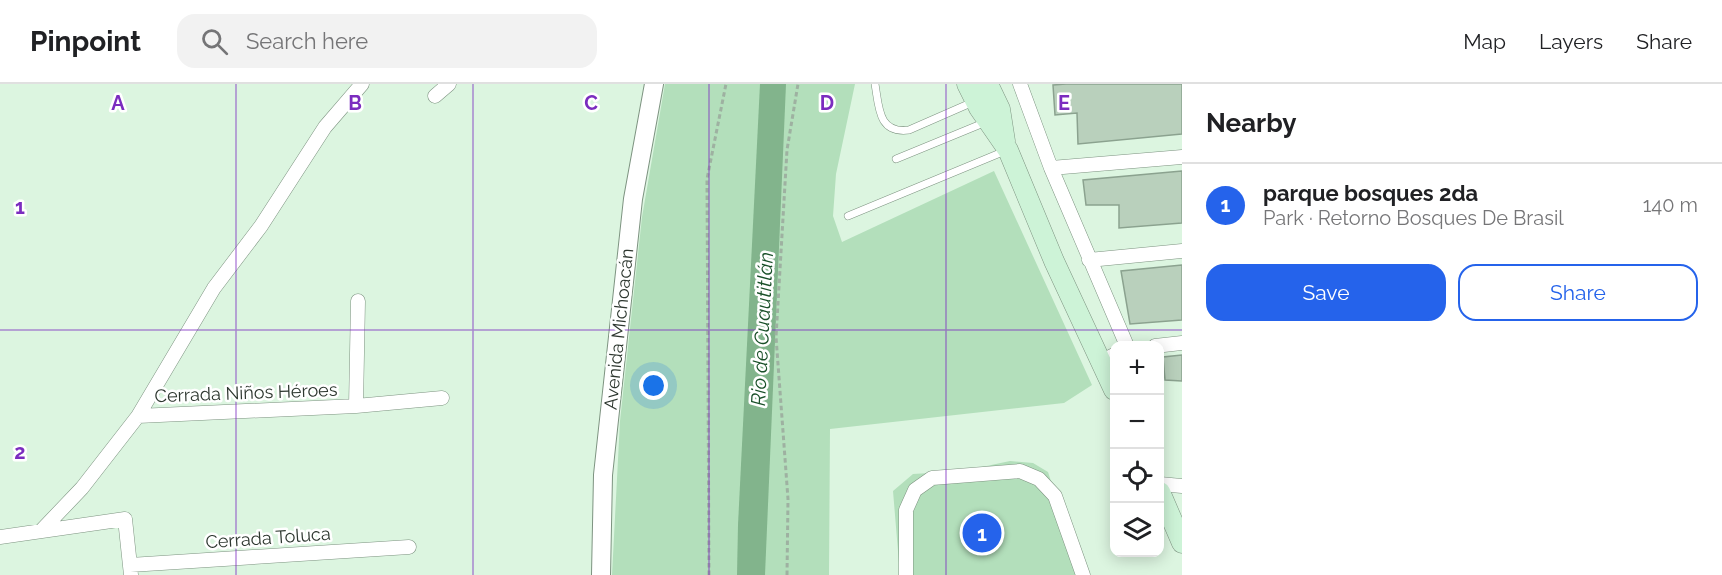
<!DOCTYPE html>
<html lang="en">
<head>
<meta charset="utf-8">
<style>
  :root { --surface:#fff; --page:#f2f2f2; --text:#202124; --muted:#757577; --line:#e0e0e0; --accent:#2563eb }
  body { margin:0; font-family:Raleway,sans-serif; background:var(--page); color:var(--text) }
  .controls { position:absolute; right:18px; bottom:18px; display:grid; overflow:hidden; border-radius:12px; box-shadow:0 3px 15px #0003 }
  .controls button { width:54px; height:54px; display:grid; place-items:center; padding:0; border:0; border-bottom:2px solid var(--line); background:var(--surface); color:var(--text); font:30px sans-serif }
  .you { position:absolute; left:654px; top:302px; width:21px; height:21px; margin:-15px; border:4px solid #fff; border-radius:50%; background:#1a73e8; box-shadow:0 0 0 9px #1a73e833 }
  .badge { display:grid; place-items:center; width:39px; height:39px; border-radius:50%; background:var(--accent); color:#fff; font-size:20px; font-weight:700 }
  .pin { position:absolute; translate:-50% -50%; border:3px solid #fff; box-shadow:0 2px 6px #0006 }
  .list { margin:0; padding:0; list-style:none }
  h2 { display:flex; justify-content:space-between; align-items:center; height:78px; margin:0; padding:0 24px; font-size:26px }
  h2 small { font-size:20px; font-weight:400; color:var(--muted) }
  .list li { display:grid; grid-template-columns:39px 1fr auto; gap:18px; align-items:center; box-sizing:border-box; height:84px; padding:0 24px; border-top:2px solid var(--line) }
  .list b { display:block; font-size:22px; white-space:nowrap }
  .list p { margin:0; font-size:20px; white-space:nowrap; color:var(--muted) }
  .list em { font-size:20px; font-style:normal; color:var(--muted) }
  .actions { display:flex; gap:12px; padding:18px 24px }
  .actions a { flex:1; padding:14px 0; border:2px solid var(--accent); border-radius:18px; text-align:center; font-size:21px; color:var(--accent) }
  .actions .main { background:var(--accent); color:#fff }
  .icon { flex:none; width:33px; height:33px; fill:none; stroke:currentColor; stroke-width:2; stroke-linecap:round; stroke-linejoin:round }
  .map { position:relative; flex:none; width:1182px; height:491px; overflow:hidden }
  header { display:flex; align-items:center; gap:36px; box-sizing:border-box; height:84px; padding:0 30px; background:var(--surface); border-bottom:2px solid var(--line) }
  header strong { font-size:28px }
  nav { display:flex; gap:33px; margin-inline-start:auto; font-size:21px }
  .search { width:420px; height:54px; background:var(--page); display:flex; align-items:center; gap:15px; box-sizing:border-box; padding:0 21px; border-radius:18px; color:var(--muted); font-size:22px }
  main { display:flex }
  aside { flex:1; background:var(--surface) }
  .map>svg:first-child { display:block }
  .green { fill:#b3dfbb }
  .water { fill:#82b48c }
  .building { fill:#b9d0bc; stroke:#8ba28f; stroke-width:1.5 }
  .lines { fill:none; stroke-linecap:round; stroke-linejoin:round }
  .service-casing { stroke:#7d9380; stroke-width:8 }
  .minor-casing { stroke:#7d9380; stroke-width:15 }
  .tertiary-casing { stroke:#7d9380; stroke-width:20 }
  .secondary-casing { stroke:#7d9380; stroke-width:21 }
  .path { stroke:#9eb1a1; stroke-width:3; stroke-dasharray:4.5 3; stroke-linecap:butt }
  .service { stroke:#fff; stroke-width:7 }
  .minor { stroke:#fff; stroke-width:14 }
  .tertiary { stroke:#fff; stroke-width:18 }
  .secondary { stroke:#cdf3d7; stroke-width:20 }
  .grid { fill:none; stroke:#7b2cbf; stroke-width:1.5; stroke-opacity:0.55 }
  .labels { text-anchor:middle; stroke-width:5; stroke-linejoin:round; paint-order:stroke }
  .street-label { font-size:18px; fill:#2d372f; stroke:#fff }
  .water-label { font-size:20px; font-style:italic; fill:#195029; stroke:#fff }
  .grid-label { font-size:20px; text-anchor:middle; font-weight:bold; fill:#7b2cbf; stroke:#fff; stroke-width:5; stroke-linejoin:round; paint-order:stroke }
</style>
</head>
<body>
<header>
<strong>Pinpoint</strong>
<div class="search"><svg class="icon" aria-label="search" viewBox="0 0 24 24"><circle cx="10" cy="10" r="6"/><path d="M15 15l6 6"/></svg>Search here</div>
<nav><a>Map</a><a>Layers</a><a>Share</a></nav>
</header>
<main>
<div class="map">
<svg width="1182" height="491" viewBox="0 0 1182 491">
  <rect width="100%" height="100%" fill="#dcf5e0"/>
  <path class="green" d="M665 0H855L836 90 833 132 842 158 994 87 1092 301 1064 319 830 345 829 491H612L620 337 642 133Z
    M1010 377 1033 379 1048 388 1082 491H900L893 407 913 390 963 387Z"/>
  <path class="water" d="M760 0H786L765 491H737L738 441Z"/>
  <path class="building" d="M1066 0H1182V50L1078 60 1077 29 1055 31 1053 1Z
    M1182 87V139L1119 144V121H1086L1083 96Z
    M1182 181V236L1130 240 1121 187Z
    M1182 271V297L1165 296 1163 273Z"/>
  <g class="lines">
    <defs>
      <path id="service" d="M875 0C879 23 878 50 909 46L973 18
        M896 75 986 38
        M848 132 1005 67"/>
      <path id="minor" d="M1020 0 1051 84 1127 262
        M435 12 449 0
        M1051 84 1182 73
        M1089 176 1182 167
        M1155 262 1182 259
        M1102 277 1114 271
        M356 322 358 217
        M138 332 356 322 442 314
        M1160 400 1182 402
        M41 447 82 404 138 332 214 204 261 142 325 43 362 0
        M0 453 125 435 131 491
        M130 481 409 463
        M906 491V426L915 406 932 394 1020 387 1039 395 1055 412 1083 491"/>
      <path id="tertiary" d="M601 491 603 391 633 115 654 0"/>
      <path id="secondary" d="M967 0 979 24 1008 66 1054 177 1114 306
        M988 0 1000 25 1005 57
        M1160 408 1182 459"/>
    </defs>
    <use href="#service" class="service-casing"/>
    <use href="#minor" class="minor-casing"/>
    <use href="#tertiary" class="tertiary-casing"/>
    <use href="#secondary" class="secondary-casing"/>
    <path class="path" d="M709 491 707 95 726 0
      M787 491 788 415 776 253 787 66 798 0"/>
    <use href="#service" class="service"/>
    <use href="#minor" class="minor"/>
    <use href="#tertiary" class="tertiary"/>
    <use href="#secondary" class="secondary"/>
  </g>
  <path class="grid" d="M236 0V491M473 0V491M709 0V491M946 0V491M0 246H1182"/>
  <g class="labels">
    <g class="street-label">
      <text transform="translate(619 245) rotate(-84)" y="6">Avenida Michoacán</text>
      <text transform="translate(246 309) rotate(-2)" y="6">Cerrada Niños Héroes</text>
      <text transform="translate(268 454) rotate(-4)" y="6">Cerrada Toluca</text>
    </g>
    <g class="water-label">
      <text transform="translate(762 245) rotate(-87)" y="7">Rio de Cuautitlán</text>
    </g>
  </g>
  <g class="grid-label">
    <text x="118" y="26">A</text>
    <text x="355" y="26">B</text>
    <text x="591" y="26">C</text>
    <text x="827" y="26">D</text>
    <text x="1064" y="26">E</text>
    <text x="20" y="130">1</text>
    <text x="20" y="375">2</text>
  </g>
</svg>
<div class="controls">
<button>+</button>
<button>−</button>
<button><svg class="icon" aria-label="locate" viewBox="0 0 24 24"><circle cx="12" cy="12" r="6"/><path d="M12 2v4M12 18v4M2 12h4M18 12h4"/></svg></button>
<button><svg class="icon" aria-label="layers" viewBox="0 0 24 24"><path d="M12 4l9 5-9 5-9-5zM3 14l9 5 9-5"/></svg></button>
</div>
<div class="you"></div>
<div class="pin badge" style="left:982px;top:449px">1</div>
</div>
<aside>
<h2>Nearby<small></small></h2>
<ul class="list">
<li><span class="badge">1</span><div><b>parque bosques 2da</b><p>Park · Retorno Bosques De Brasil</p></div><em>140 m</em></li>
</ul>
<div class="actions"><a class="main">Save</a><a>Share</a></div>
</aside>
</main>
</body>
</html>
